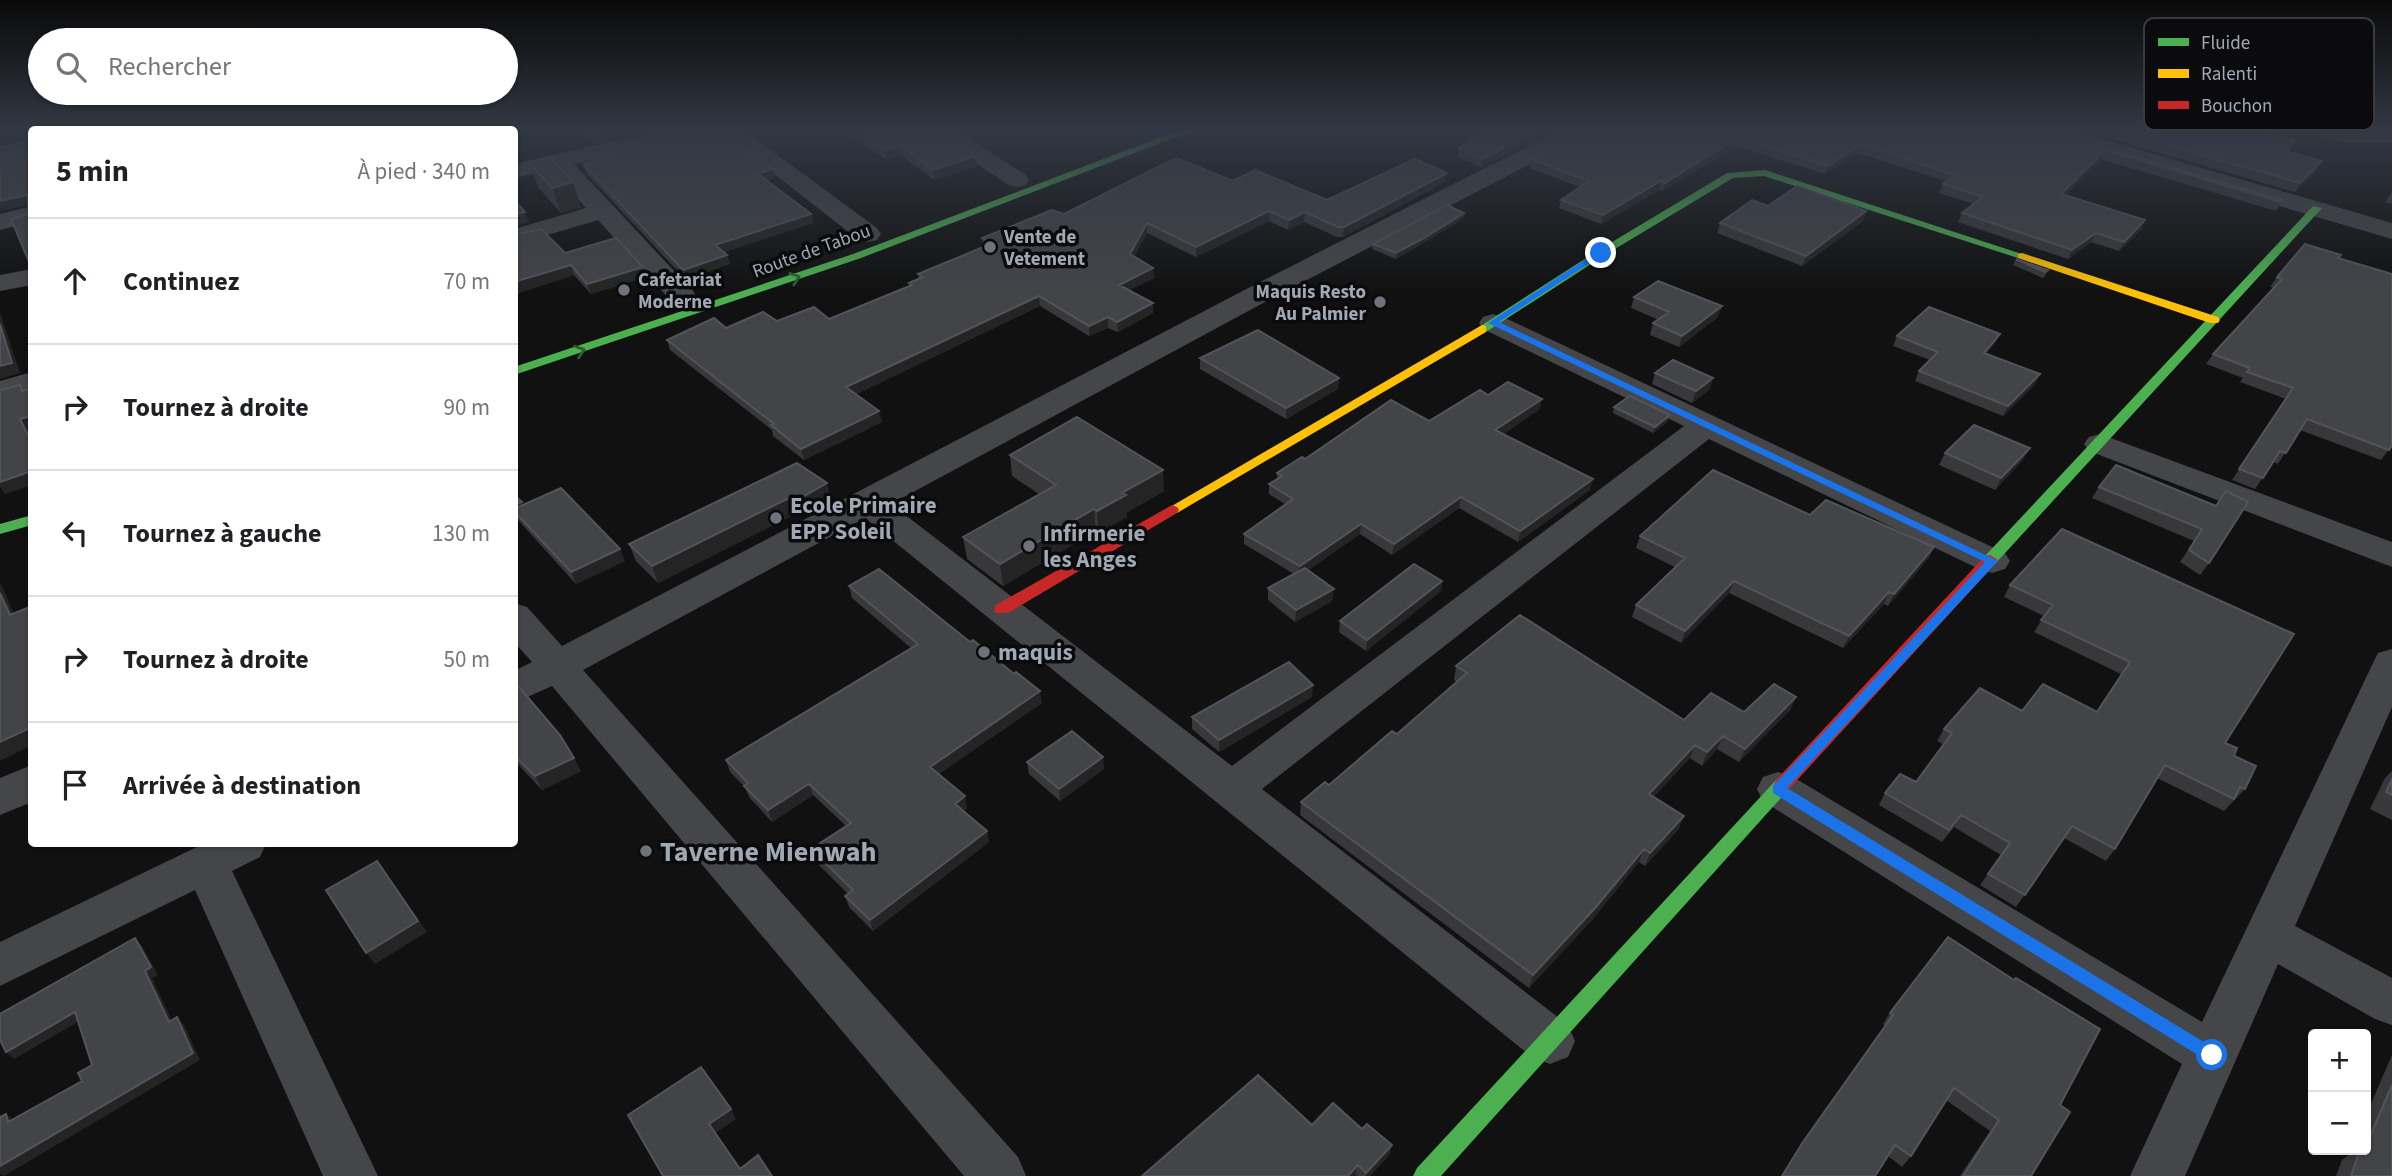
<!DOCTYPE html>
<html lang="fr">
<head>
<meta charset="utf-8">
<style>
  :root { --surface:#fff; --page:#f2f2f2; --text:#202124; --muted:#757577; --line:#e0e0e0 }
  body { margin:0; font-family:"Source Sans 3",sans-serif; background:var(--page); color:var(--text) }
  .controls { position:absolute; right:21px; bottom:21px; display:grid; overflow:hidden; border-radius:7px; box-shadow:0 2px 5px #0004 }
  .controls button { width:63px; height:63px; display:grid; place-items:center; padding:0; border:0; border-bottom:2px solid var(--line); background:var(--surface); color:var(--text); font:35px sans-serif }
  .stop { position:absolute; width:21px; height:21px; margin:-16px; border:5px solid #1a73e8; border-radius:50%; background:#fff }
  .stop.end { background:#1a73e8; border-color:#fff; box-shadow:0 2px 7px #0008 }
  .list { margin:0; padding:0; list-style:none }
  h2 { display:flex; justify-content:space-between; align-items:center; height:91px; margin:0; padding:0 28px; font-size:30px }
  h2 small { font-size:23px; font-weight:400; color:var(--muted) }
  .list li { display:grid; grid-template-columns:46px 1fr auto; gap:21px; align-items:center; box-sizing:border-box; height:126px; padding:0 28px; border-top:2px solid var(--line) }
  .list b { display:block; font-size:26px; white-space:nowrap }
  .list em { font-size:23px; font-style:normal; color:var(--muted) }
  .icon { flex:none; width:38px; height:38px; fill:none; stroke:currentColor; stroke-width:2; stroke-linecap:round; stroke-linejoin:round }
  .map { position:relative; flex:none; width:2392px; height:1176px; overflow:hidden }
  .search { position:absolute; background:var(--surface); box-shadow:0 2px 5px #0004; left:28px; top:28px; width:490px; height:77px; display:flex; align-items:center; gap:18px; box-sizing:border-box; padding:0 24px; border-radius:38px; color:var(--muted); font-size:26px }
  .panel { position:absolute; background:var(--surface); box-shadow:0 2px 5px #0004; left:28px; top:126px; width:490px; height:721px; border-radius:7px }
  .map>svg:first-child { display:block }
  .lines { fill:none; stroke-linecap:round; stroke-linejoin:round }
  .street { fill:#45464a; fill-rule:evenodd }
  .fast { fill:#4caf50; fill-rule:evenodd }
  .slow { fill:#ffc107; fill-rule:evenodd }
  .jam { fill:#c62828; fill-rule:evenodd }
  .wall { fill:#38383b }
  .shaded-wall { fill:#242425 }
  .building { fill:#434448; stroke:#525459; stroke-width:2 }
  .oneway { stroke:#2c5d2e }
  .route { fill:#1a73e8 }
  .poi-dot { fill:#6e737b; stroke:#0b0b0d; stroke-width:2.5 }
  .labels { text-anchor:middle; stroke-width:7; stroke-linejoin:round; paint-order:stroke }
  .far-poi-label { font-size:19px; font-weight:bold; fill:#a0a8b4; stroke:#0b0b0d; text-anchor:start }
  .far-street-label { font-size:19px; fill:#a0a8b4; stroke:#0b0b0d }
  .poi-label { font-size:23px; font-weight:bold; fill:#a0a8b4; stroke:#0b0b0d; text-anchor:start }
  .near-poi-label { font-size:28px; font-weight:bold; fill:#a0a8b4; stroke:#0b0b0d; text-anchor:start }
  .key { fill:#0b0b0d; stroke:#383a3f; stroke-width:2 }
  .key-label { font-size:19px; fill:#a0a8b4 }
</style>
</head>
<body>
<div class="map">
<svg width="2392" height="1176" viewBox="0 0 2392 1176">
  <rect width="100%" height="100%" fill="#111"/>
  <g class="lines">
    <path class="street" d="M94 128H120L93 130Z
      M292 128H316V130H292Z
      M357 128H383L356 130Z
      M670 128H712L709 133 574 164 693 291 697 297 693 303 683 305 673 303 598 220 514 245V229L586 208 552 170 514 178V164Z
      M715 128H741L877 228 881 234 877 240 868 242 859 240Z
      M925 128H952L1026 175 1029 180 1026 185 1017 187 1008 185Z
      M1564 128H1593L1590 133 1276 296 891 504 1232 766 1684 426 1483 329 1479 323 1483 317 1493 314 1503 317 2005 553 2010 561 2005 569 1992 573 1979 569 1709 439 1262 789 1568 1025 1575 1041 1568 1057 1550 1064 1532 1057 865 518 583 670 1018 1157 1026 1176H964L552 686 514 703V671L532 662 514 642V603L527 607 562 646 1256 284Z
      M2027 128H2064L2392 223V239L2030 133Z
      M2307 128 2392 129V143H2347L2310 133Z
      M32 139V153L0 160V146Z
      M32 206V222L0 230V214Z
      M32 269V285L0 291V275Z
      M32 372V391L0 400V381Z
      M2100 434 2392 542V567L2089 451 2084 444 2089 437Z
      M2392 649V707L2295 926 2392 978V1025L2375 1019 2278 964 2185 1176H2130L2182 1064 1763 801 1757 789 1763 777 1778 772 1793 777 2202 1022 2373 663 2378 653Z
      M32 765V802L0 815V778Z
      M203 844H266L260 857 232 871 378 1176H323L195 890 0 986V942Z"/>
    <path class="fast" d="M1185 128H1200L861 258 514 375V367L853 254Z
      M1765 170 2028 256 2026 258H2018L1764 176 1733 178 1605 255 1486 332H1478L1476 329 1597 251 1727 173Z
      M2313 206 2322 208 1995 564H1985L1982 560 1985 556Z
      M32 515V525L0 534V524Z
      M1783 777 1789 779 1792 784 1789 789 1441 1176H1413L1417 1168 1777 779Z"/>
    <path class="slow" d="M2022 253 2218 317 2220 320 2218 323H2210L2018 258V254Z
      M1482 325 1486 326V332L1177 513H1167L1165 510Z"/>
    <path class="jam" d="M1172 505 1177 507 1179 510 1177 513 1008 613H996L994 609 996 605Z
      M1990 555 1998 560 1995 564 1789 789 1783 791 1777 789 1774 784 1777 779 1985 556Z"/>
  </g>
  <path class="wall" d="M575 128H658L593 143Z
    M850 128H936L975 156 976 167 934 180 901 155 887 160 852 137Z
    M1462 128H1558L1481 167 1458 157 1459 148 1479 135Z
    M1591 128 1934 131 2036 128 2283 200 2276 211 2101 159 2065 195 2145 220 2141 229 2119 251 2091 242 2068 259 1958 222 1962 213 1974 204 1939 193 1943 184 1946 181 1858 153 1825 174 1736 146 1663 191 1659 190 1601 224 1559 208 1561 200 1580 187 1529 168 1531 159Z
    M2074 128H2273L2268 134 2290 149 2288 152 2317 170 2295 192Z
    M608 149 773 169 775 178 767 180 811 214 813 223 724 252 727 255 730 264 685 279 586 173 583 164 610 156Z
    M529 163 581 207 561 213 538 187Z
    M1233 181 1327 200 1445 182 1343 237H1337L1304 222 1288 230 1269 221 1196 257 1147 233 1134 257 1154 278 1129 290 1153 303V313L1118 332 1108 328 1089 336 1040 306 856 394 882 422 804 460 773 436 772 430 670 350 667 340 726 328 777 321 829 319 909 286V283L919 279 918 274 983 248 982 238 1064 214Z
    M2392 192V204L2385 202Z
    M1768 206 1866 211 1863 221 1802 266 1717 233 1720 223Z
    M1464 218 1423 243 1396 259 1372 249 1373 244Z
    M514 235 565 253 646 277 591 294 574 275 518 293 514 289Z
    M2338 258 2392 445 2381 460 2300 430 2278 464 2273 462 2255 489 2232 480 2286 399 2240 382 2243 378 2206 364 2213 354 2274 288 2270 287 2277 277Z
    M2016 259 2048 270 2045 276 2043 278 2013 265Z
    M1634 297 1718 317 1679 347 1650 335 1653 323 1659 320 1631 308Z
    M2000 334 1995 343 1986 354 2040 374 2035 384 2003 416 1915 381 1919 371 1930 360 1893 346 1897 336Z
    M1200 358 1339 378 1338 389 1286 419 1200 369Z
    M1655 373 1710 389 1692 403 1652 384Z
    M1488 395 1540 409 1503 434 1590 490 1518 542 1459 508 1392 555 1360 534 1308 570 1332 601 1295 622 1268 600V588L1294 574 1244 544V534L1285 504 1269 494V484L1277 479V473L1305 459 1429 421Z
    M1614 407 1668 421 1653 433 1613 413Z
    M1945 453 2023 460 1995 490 1939 465Z
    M1010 455 1164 491 1126 513 1127 517 1099 533 1096 531 1003 586 967 559 963 537 1039 494 1012 476Z
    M797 463 831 500 805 514 801 511 658 583 636 561 629 544Z
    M2099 487 2216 506 2209 563 2200 575 2180 562 2194 541 2092 498Z
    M514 495 524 505 625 561 576 584 519 521 514 513Z
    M1810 515 1934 547 1928 559 1888 606 1884 604 1843 648 1729 593 1681 643 1632 617 1636 605 1675 567 1636 548 1640 536Z
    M2062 529 2225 743 2234 756 2245 789 2224 811 2157 778 2115 849 2106 861 2064 838 2016 907 1980 885 2001 855 1954 827 1942 842 1879 805 1885 793 1916 782 1943 744 1937 741 1944 729 2022 711 2096 712 2121 674 2034 632 2044 616 2004 597 2010 585Z
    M1442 581 1441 591 1366 651 1339 632 1340 621Z
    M849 586 1042 703 938 774 967 808 963 811 987 831 989 842 873 931 849 907 845 896 848 894 815 861 811 849 846 826 813 795 772 822 749 797 745 787 730 772 726 760 911 648 852 598Z
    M1456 666 1684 720 1744 712 1796 697 1790 710 1739 762 1717 749 1702 766 1690 758 1653 797 1684 816 1678 830 1645 866 1639 862 1592 920 1529 988 1300 815 1301 802 1329 785 1397 734 1457 682 1454 680Z
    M514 689 581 771 542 790 514 760Z
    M1312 697 1219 752 1192 729V717Z
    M1027 762 1104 769 1060 801 1029 774Z
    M2392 771V820L2370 809 2385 778Z
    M1890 1013 2060 1105 2031 1176H1960L1990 1131 1946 1100 1911 1156 1902 1167 1888 1156 1875 1176H1782L1796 1153 1885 1026 1883 1024Z
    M2392 1055V1176H2336L2342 1160 2348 1155 2351 1150H2366V1115Z
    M1312 1125 1362 1129 1392 1145 1389 1155 1370 1176H1357L1356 1175 1355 1176H1142Z"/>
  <path class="shaded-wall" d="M26 128 31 136 24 138 19 129Z
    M39 128H75L76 129 33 130Z
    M461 128H492L488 130H461Z
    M614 128H658L593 143 590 134Z
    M1543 128H1558L1481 167 1482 159Z
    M1738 137 1736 146 1663 191 1665 183Z
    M1861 144 1858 153 1825 174 1828 166Z
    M900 145 901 155 887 160 885 150Z
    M2105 150 2101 159 2057 202 2061 194Z
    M975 156 976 167 934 180 933 170Z
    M2322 161 2317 170 2295 192 2300 183Z
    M773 169 775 178 760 183 758 174Z
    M1447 173 1445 182 1343 237 1344 227Z
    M1661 181 1659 190 1601 224 1603 215Z
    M573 182 581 207 561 213 552 188Z
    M28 195 32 204 0 211V201Z
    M1269 211V221L1196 257V247Z
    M1866 211 1863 221 1802 266 1806 256Z
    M525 212 529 222 514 227V215Z
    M1305 212 1304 222 1288 230 1289 220Z
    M1464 213V218L1423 243 1396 259V253Z
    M811 214 813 223 718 254 715 245Z
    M2145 220 2141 229 2119 251 2124 242Z
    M1147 223V233L1130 264V254Z
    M2096 233 2091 242 2068 259 2072 250Z
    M727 255 730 264 685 279 683 270Z
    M571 265 574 275 518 293 514 282Z
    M643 267 646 277 591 294 587 284Z
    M1153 268 1154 278 1120 295 1119 285Z
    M1039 296 1040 306 849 398 846 387Z
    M1153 303V313L1118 332 1117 322Z
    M1722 306 1718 317 1679 347 1682 336Z
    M0 312 20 373 0 379Z
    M1108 317V328L1089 336V326Z
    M2000 334 1995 343 1979 363 1984 353Z
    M2040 374 2035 384 2003 416 2008 406Z
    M1339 378 1338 389 1286 419V408Z
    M1713 378 1710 389 1692 403 1696 391Z
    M1542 399 1540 409 1494 441 1495 430Z
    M879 411 882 422 804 460 801 449Z
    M1670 415 1668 421 1653 433 1655 427Z
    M32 416V428L27 430 32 438V443L20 419Z
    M2030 448 2023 460 1995 490 2001 478Z
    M1163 470 1164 491 1126 513 1127 517 1099 533 1097 511 1122 493Z
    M32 471V485L5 494 0 487V482Z
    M1593 479 1590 490 1518 542 1520 531Z
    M827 483 831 500 805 514 801 498Z
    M797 494 801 511 658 583 652 566Z
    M1461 497 1459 508 1392 555 1394 544Z
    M522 502 525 508 514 511V505Z
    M1094 509 1096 531 1003 586 1000 564Z
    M1361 524 1360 534 1299 577 1300 566Z
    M1934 547 1928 559 1888 606 1894 594Z
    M620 549 625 561 576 584 571 572Z
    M1442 581 1441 591 1366 651 1367 640Z
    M1734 581 1729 593 1681 643 1685 631Z
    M0 584 2 586 20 628 10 615 0 593Z
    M1334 589 1332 601 1295 622 1296 610Z
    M1889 592 1884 604 1843 648 1849 636Z
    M1313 685 1312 697 1219 752V740Z
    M1040 691 1042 703 932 779 930 767Z
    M1796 697 1790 710 1739 762 1745 749Z
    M32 727V745L0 761V742Z
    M1723 736 1717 749 1702 766 1707 752Z
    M1695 745 1690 758 1644 808 1649 794Z
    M1103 757 1104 769 1060 801 1059 789Z
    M574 758 581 771 542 790 535 776Z
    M809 784 813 795 772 822 768 810Z
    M965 796 967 808 957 815 955 804Z
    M1684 816 1678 830 1645 866 1650 853Z
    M987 831 989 842 873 931 870 920Z
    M1644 849 1639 862 1592 920 1529 988 1533 975Z
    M377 861 427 932 375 964 366 953Z
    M135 938 142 946 158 975 152 978 176 1029 169 1022 145 971Z
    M75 1012 83 1019 14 1059 6 1052Z
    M177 1017 184 1025 200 1060 4 1176 0 1174V1166Z
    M731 1109 736 1119 714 1134 709 1124Z
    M6 1114 15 1121 8 1122Z
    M1392 1145 1389 1155 1370 1176H1366V1173Z
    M1358 1165 1355 1176H1348Z"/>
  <path class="building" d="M74 128H100L101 130H75Z
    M211 128H275L276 130H206Z
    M403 128H462L463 130H404Z
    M583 128H614L590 134Z
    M697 128H713L773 169 758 174 811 214 715 245 727 255 683 270 583 164 614 154 608 149Z
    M852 128H936L975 156 933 170 900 145 885 150Z
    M1484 128H1543L1482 159 1459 148 1488 130Z
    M1591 128H1923L1934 131 1939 128H2036L2283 200 2281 202 2105 150 2061 194 2145 220 2124 242 2096 233 2072 250 1962 213 1983 197 1943 184 1955 175 1861 144 1828 166 1738 137 1665 183 1661 181 1603 215 1561 200 1589 181 1531 159Z
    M2107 128H2270L2266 133 2295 141 2285 151 2322 161 2300 183Z
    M25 149 32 166V269L11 219 28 214V195L0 201V155Z
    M550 157 573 182 552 188 529 163Z
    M1176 158 1233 181 1255 170 1327 200 1415 159 1447 173 1344 227H1338L1305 212 1289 220 1269 211 1196 247 1147 223 1130 254 1153 268 1119 285 1153 303 1117 322 1108 317 1089 326 1039 296 846 387 879 411 801 449 771 425 774 424 667 340 714 318 726 328 763 312 777 321 814 307 829 319 912 285 909 283 923 277 918 274 993 243 982 238 1052 210 1064 214Z
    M1797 186 1866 211 1806 256 1720 223 1752 200 1768 206Z
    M514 200 525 212 514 215Z
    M1447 205 1464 213 1424 238 1396 253 1373 244Z
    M541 229 565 253 616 238 643 267 587 284 571 265 514 282V235Z
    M2305 244 2341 255 2338 258 2392 274V445L2389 450 2307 419 2286 453 2280 451 2263 478 2239 469 2293 388 2247 372 2250 368 2213 354 2282 279 2277 277Z
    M2016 259 2048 270 2045 272Z
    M1658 281 1722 306 1682 336 1653 323 1669 312 1634 297Z
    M1929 307 2000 334 1984 353 2040 374 2008 406 1919 371 1938 352 1897 336Z
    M0 324 12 363 0 366Z
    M1258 330 1339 378 1286 408 1200 358Z
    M1673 360 1713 378 1696 391 1655 373Z
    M1508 382 1542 399 1495 430 1593 479 1520 531 1461 497 1394 544 1361 524 1300 566 1244 534 1293 499 1269 484 1282 476 1277 473 1302 457 1305 459 1391 400 1429 421 1480 390 1488 395Z
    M20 385 22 391 32 388V416L20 419 32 443V471L0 482V390Z
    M1630 396 1670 415 1655 427 1614 407Z
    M1077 417 1163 470 1122 493 1126 495 1097 511 1094 509 1000 564 963 537 1056 485 1010 455Z
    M1974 425 2030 448 2001 478 1945 453Z
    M797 463 827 483 801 498 797 494 652 566 629 544Z
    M2116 465 2216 506 2226 491 2248 502 2209 563 2189 550 2202 529 2099 487Z
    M1713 470 1810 515 1826 500 1934 547 1894 594 1889 592 1849 636 1734 581 1685 631 1636 605 1685 558 1640 536Z
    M561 488 620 549 571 572 514 511V509Z
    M514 495 522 502 514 505Z
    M2062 529 2294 634 2225 743 2237 748 2234 756 2256 766 2245 789 2240 787 2234 799 2165 765 2115 849 2072 826 2025 895 1988 874 2010 843 1961 815 1949 830 1885 793 1900 774 1916 782 1952 733 1944 729 1980 688 2022 711 2043 684 2097 712 2130 662 2041 620 2053 605 2010 585Z
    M1414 564 1442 581 1367 640 1340 621Z
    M1305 568 1334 589 1296 610 1268 588Z
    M879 569 970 642 973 640 1014 674 1016 672 1040 691 930 767 965 796 955 804 987 831 870 920 845 896 853 890 811 849 851 823 809 784 768 810 744 786 748 783 726 760 918 644 849 586Z
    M0 593 10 615 32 606V727L0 742Z
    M1520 615 1684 720 1711 693 1744 712 1774 684 1796 697 1745 749 1723 736 1707 752 1695 745 1649 794 1684 816 1650 853 1644 849 1596 907 1533 975 1301 802 1325 782 1329 785 1392 731 1397 734 1467 673 1456 666Z
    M1289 662 1313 685 1219 740 1192 717Z
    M519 687 560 735 574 758 535 776 514 755V689Z
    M1072 731 1103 757 1059 789 1027 762Z
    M2392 779V795L2386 792Z
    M377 861 418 921 366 953 326 890Z
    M1948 937 2014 980 2016 978 2100 1029 2060 1105 2070 1112 2031 1176H1963L1999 1120 1954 1088 1911 1156 1895 1145 1875 1176H1782L1803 1142 1893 1015 1890 1013Z
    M135 938 151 967 145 971 169 1022 177 1017 193 1053 0 1166V1117L6 1114 8 1122 82 1081 78 1073 92 1065 75 1012 6 1052 0 1040V1014Z
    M701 1067 731 1109 709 1124 740 1169 758 1155 772 1176H663L628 1115Z
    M1258 1075 1312 1125 1333 1103 1362 1129 1367 1124 1392 1145 1366 1173 1358 1165 1348 1176H1142Z
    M2392 1085V1176H2351L2360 1150H2366V1146Z"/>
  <defs><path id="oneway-chevron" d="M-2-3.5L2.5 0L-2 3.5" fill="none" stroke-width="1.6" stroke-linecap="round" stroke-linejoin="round" transform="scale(1.75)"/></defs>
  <g class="oneway">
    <use href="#oneway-chevron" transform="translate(795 278) rotate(-20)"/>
    <use href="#oneway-chevron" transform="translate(580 351) rotate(-18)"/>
  </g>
  <linearGradient id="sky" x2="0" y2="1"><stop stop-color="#090909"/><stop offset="0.44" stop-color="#323843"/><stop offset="1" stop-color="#323843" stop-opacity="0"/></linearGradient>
  <rect width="2392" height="293" fill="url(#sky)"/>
  <path class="route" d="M1598 251 1605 253 1499 322 1998 561 1787 788 2217 1050 2220 1055 2217 1060 2212 1063 2206 1060 1773 793V786L1985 562 1488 323Z"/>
  <g class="poi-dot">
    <circle cx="990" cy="247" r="7"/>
    <circle cx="624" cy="290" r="7"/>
    <circle cx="1380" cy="302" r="7"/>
    <circle cx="776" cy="518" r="7"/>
    <circle cx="1029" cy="546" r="7"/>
    <circle cx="984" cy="652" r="7"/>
    <circle cx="646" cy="851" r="7"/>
  </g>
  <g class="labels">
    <g class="far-poi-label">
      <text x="1004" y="243">Vente de<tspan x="1004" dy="22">Vetement</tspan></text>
      <text x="638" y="286">Cafetariat<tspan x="638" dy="22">Moderne</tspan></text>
      <text x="1366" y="298" text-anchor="end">Maquis Resto<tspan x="1366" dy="22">Au Palmier</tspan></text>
    </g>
    <g class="far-street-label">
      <text transform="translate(811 250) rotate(-20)" y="7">Route de Tabou</text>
    </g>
    <g class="poi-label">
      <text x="790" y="513">Ecole Primaire<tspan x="790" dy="26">EPP Soleil</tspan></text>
      <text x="1043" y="541">Infirmerie<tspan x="1043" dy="26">les Anges</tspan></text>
      <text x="998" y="660">maquis</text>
    </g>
    <g class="near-poi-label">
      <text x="660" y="861">Taverne Mienwah</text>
    </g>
  </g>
  <rect x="2144" y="18" width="230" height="112" rx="10" class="key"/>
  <rect x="2158" y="38" width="31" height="8" fill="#4caf50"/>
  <rect x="2158" y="69" width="31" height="9" fill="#ffc107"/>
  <rect x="2158" y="101" width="31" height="8" fill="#c62828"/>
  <g class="key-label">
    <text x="2201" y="49">Fluide</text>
    <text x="2201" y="80">Ralenti</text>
    <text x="2201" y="112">Bouchon</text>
  </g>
</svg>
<div class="controls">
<button>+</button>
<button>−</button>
</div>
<div class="stop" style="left:2212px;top:1055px"></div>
<div class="stop end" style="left:1601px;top:253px"></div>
<div class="search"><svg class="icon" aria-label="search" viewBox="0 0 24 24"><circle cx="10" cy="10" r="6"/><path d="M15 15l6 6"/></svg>Rechercher</div>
<section class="panel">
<h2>5 min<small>À pied · 340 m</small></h2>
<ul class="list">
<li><svg class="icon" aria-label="ahead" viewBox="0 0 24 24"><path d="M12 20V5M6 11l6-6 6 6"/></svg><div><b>Continuez</b></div><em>70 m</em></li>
<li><svg class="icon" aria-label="right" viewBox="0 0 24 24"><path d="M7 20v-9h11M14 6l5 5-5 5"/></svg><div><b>Tournez à droite</b></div><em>90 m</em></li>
<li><svg class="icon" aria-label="left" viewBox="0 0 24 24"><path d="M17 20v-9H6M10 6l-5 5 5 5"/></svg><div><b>Tournez à gauche</b></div><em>130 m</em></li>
<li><svg class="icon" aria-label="right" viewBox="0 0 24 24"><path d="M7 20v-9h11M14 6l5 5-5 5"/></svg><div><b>Tournez à droite</b></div><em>50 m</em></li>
<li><svg class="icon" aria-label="arrive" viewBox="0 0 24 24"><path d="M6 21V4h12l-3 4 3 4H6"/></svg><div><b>Arrivée à destination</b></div></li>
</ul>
</section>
</div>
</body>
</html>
